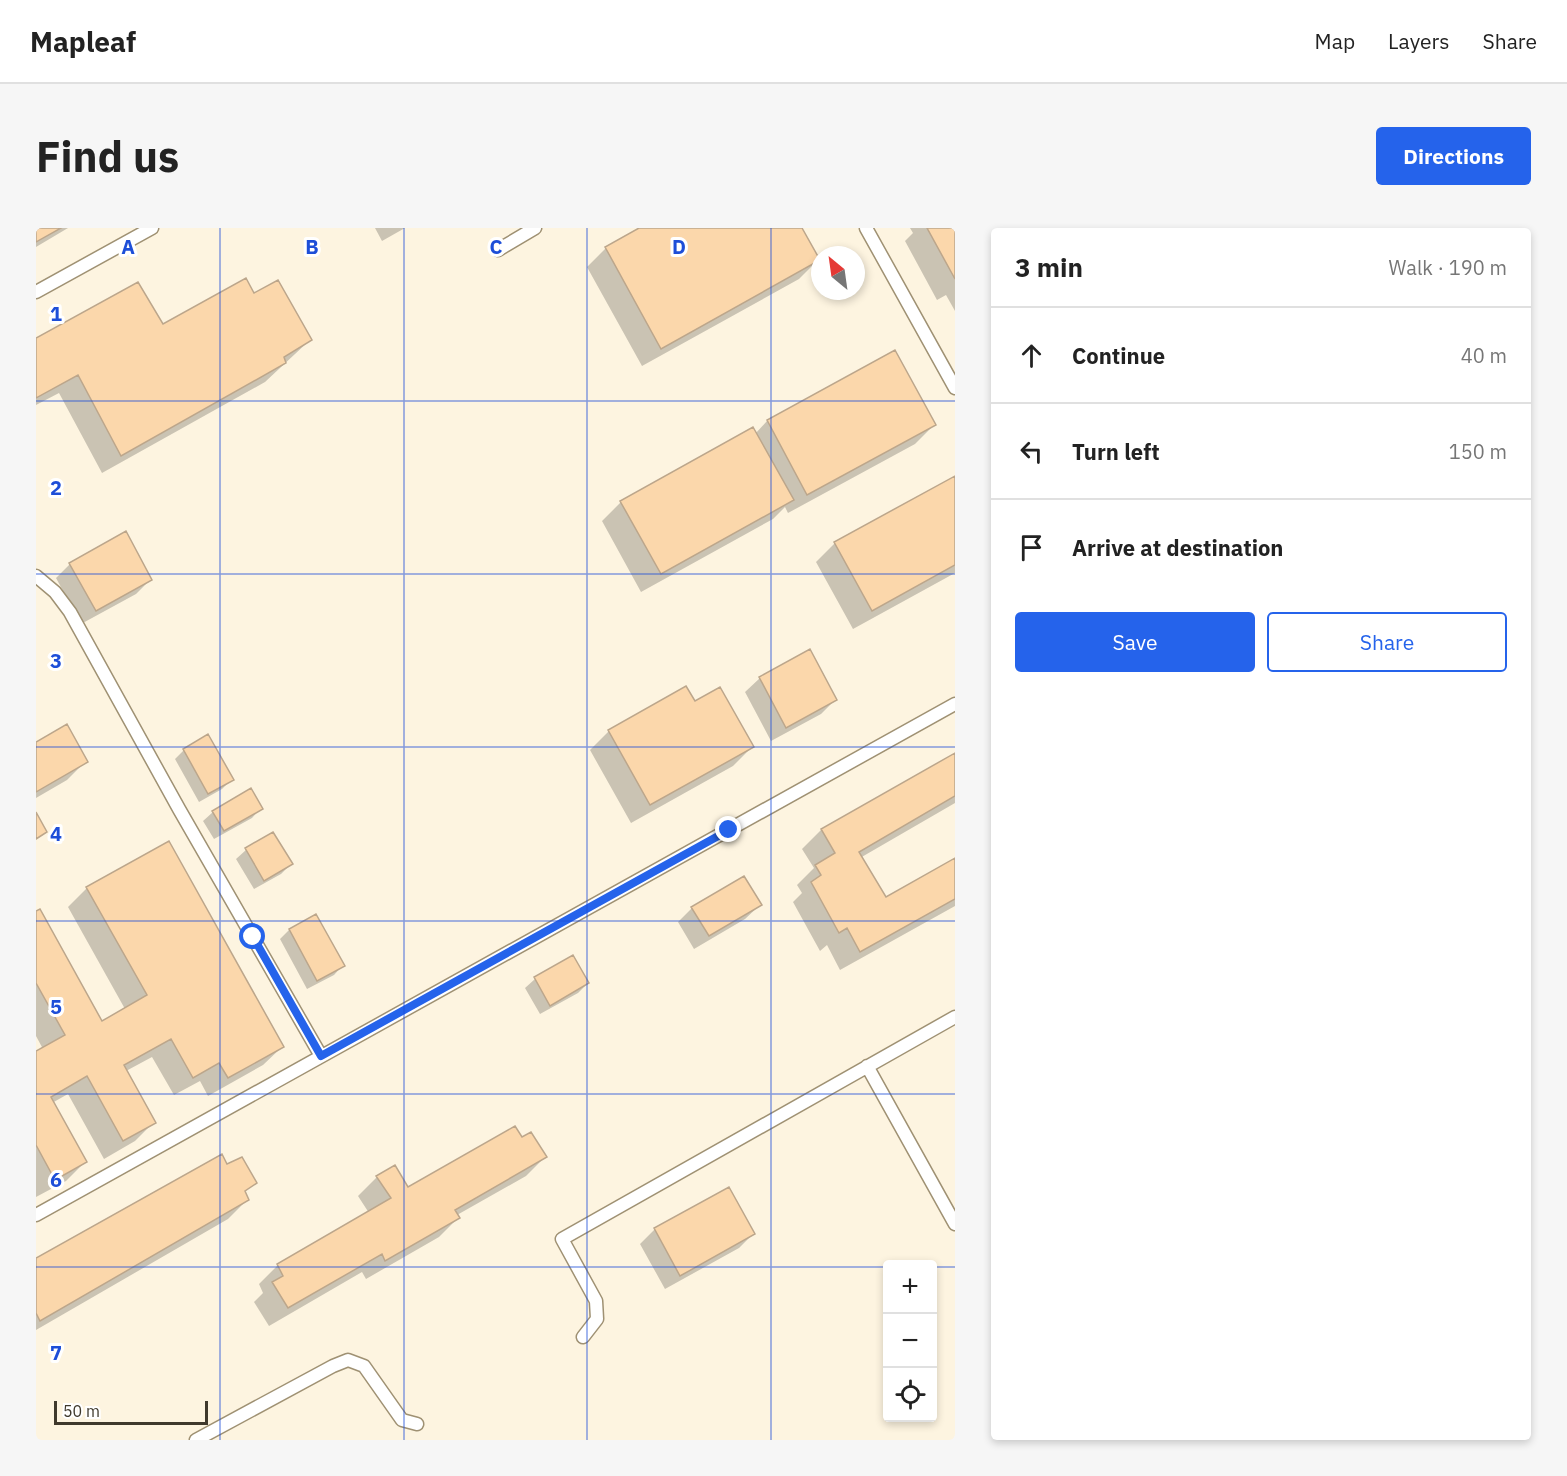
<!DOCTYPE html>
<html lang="en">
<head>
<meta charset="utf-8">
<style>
  :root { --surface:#fff; --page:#f6f6f6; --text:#222; --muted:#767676; --line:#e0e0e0; --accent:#2563eb }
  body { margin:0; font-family:"IBM Plex Sans",sans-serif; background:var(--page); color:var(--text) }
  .controls { position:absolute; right:18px; bottom:18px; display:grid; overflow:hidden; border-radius:6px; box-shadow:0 3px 9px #0003 }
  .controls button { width:54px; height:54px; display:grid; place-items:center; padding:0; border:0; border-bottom:2px solid var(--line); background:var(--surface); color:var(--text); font:30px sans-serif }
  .compass { position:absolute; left:775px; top:18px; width:54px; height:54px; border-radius:50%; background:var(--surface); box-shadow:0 3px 9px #0003; rotate:331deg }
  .scale { position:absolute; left:18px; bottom:15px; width:154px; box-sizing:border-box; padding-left:6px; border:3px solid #3f392c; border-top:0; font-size:16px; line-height:21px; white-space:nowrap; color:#3f392c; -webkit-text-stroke:4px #fff; paint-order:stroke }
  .stop { position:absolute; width:18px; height:18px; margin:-14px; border:4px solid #2563eb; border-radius:50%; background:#fff }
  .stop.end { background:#2563eb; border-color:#fff; box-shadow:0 2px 6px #0008 }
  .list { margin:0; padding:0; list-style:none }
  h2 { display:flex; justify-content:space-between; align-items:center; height:78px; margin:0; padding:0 24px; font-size:26px }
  h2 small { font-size:20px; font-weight:400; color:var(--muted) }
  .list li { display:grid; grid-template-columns:39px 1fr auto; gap:18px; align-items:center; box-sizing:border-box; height:96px; padding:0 24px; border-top:2px solid var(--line) }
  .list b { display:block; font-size:22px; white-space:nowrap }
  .list em { font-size:20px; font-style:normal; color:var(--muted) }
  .actions { display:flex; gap:12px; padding:18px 24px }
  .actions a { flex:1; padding:14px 0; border:2px solid var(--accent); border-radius:6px; text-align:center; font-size:21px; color:var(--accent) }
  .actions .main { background:var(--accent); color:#fff }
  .icon { flex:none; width:33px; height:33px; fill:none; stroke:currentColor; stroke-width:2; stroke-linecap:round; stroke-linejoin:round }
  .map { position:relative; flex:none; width:919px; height:1212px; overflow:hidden; border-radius:6px }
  header { display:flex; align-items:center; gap:36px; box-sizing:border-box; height:84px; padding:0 30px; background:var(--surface); border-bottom:2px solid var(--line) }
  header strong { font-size:28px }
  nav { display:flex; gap:33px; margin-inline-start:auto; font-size:21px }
  .intro { display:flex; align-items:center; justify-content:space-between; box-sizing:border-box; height:144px; padding:0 36px }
  h1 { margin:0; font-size:42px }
  .button { padding:15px 27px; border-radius:6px; background:var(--accent); color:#fff; font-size:21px; font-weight:700 }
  main { display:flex; gap:36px; padding:0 36px }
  aside { flex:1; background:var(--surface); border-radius:6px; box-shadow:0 3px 9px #0003 }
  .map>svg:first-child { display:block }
  .shadow { fill:#0003 }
  .building { fill:#fbd7ab; stroke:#bca68b; stroke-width:1.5 }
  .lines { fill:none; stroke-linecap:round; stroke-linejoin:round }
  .service-casing { stroke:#9f9173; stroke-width:15 }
  .service { stroke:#fff; stroke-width:12 }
  .route { stroke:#2563eb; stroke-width:8 }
  .grid { fill:none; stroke:#1d4ed8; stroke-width:1.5; stroke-opacity:0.55 }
  .grid-label { font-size:20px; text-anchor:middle; font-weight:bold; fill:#1d4ed8; stroke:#fff; stroke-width:6; stroke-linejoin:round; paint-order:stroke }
</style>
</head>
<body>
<header>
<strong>Mapleaf</strong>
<nav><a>Map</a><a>Layers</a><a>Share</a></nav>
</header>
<div class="intro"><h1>Find us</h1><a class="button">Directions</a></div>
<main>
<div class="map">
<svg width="919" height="1212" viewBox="0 0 919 1212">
  <rect width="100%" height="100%" fill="#fdf4e0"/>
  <path class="shadow" d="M0 0H32L0 19Z
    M339 0H369L346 13Z
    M606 0H764L782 32 763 51 606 138 551 39 570 20Z
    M874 0H919V83L910 67 901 72 869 13 877 5Z
    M217 67 274 112 229 154 66 245 23 165 0 177V112L126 98Z
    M859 124 898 197 879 216 752 285 749 279 737 291 605 364 566 293 585 274 719 206 731 193Z
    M919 249V345L817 401 780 334 799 315Z
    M34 336 115 351 100 366 45 396 20 350Z
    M724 450 799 472 785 486 735 513 709 464Z
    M658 475 716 519 697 538 595 595 554 522 573 503Z
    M0 516 50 533 31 552 0 570Z
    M148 522 196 551 186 561 163 574 139 531Z
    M919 527V575L824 630 849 671 919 631V678L804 742 791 717 784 723 757 674 766 665 761 657 778 640 766 621 785 602Z
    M225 580 216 590 178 611 167 593 177 584Z
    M237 606 255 636 245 646 218 661 200 631 210 622Z
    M51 660 246 819 227 837 172 868 164 853 138 867 116 829 90 843 118 894 99 913 68 931 32 866 16 875 49 934 30 953 0 969V825L7 821 0 808V685L65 795 89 781 32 679Z
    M724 677 709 691 658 721 642 694 656 680Z
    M280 688 307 737 298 747 271 761 244 711 253 702Z
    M537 729 552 755 542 765 504 786 489 760 499 751Z
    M485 911 509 929 490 948 421 987 422 990 403 1009 330 1051 326 1044 233 1098 218 1074 227 1065 223 1056 242 1037 333 985 322 968 341 949 359 939 371 961Z
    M190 939 219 954 208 965 211 972 192 991 0 1102V1032Z
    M619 1001 717 1006 703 1020 629 1061 604 1016Z"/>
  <path class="building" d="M0 0H25L0 14Z
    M603 0H766L784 32 625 121 569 19Z
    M891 0H919V51Z
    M210 50 218 65 242 52 276 112 248 129 250 135 85 228 42 147 0 170V110L102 54 127 96Z
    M859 122 900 197 771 267 731 192Z
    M717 199 758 272 625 346 584 273Z
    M919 248V337L836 383 798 314Z
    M90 303 116 352 60 383 33 335Z
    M774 421 801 472 750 500 723 449Z
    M650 458 659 473 684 459 718 519 614 577 572 502Z
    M31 496 52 534 0 564V514Z
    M172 506 198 552 172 566 147 521Z
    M919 525V568L823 624 850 669 919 630V671L824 724 811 700 803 705 775 654 785 647 779 637 799 625 785 601Z
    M215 560 227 581 188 603 176 583Z
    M0 584 11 604 0 611Z
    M237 604 257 636 228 653 209 620Z
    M133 613 248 819 192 850 183 835 157 850 135 811 88 837 120 895 87 913 51 848 15 869 51 934 19 952 0 917V823L29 807 0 755V683L4 681 66 793 111 767 50 659Z
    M708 648 726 677 673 708 655 679Z
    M280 686 309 738 281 753 253 701Z
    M537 727 553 755 514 778 498 749Z
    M479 898 486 909 495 904 511 929 419 982 424 990 349 1033 346 1026 252 1080 236 1054 247 1048 241 1036 355 970 340 948 359 937 372 959Z
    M186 926 191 936 206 929 221 955 209 963 213 972 4 1093 0 1085V1030Z
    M693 959 719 1006 644 1048 618 1000Z"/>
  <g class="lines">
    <defs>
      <path id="service" d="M830 0 919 160
        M462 22 499 0
        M0 64 116 0
        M0 348 19 364 34 384 143 581 285 828
        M831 838 919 996
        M0 987 919 476
        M547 1109 561 1091 560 1073 526 1011 919 789
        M160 1212 297 1138 312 1132 328 1138 366 1192 381 1196"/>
    </defs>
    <use href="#service" class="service-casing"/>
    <use href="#service" class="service"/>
  </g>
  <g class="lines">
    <path class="route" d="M217 709 285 828 693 602"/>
  </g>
  <path class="grid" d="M184 0V1212M368 0V1212M551 0V1212M735 0V1212M0 173H919M0 346H919M0 519H919M0 693H919M0 866H919M0 1039H852M897 1039H919"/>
  <g class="grid-label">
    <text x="92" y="26">A</text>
    <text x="276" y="26">B</text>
    <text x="460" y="26">C</text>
    <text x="643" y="26">D</text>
    <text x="20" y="93">1</text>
    <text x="20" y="267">2</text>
    <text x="20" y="440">3</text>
    <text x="20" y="613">4</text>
    <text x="20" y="786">5</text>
    <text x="20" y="959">6</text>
    <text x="20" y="1132">7</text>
  </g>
</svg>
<div class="controls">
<button>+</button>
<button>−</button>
<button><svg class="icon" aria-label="locate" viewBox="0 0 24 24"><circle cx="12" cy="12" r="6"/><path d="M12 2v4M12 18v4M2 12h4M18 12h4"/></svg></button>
</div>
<svg class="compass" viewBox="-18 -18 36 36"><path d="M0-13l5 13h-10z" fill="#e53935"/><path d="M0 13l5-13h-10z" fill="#767676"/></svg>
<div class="scale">50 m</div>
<div class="stop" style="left:217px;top:709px"></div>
<div class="stop end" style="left:693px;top:602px"></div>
</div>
<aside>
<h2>3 min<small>Walk · 190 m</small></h2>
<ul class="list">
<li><svg class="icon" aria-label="ahead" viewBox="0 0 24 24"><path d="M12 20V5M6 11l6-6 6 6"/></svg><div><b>Continue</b></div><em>40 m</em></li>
<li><svg class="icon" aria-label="left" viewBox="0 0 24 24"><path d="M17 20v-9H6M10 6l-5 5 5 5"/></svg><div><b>Turn left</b></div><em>150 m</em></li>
<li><svg class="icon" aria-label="arrive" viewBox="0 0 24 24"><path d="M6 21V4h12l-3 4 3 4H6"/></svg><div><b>Arrive at destination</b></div></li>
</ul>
<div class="actions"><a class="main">Save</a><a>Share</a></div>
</aside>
</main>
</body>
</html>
